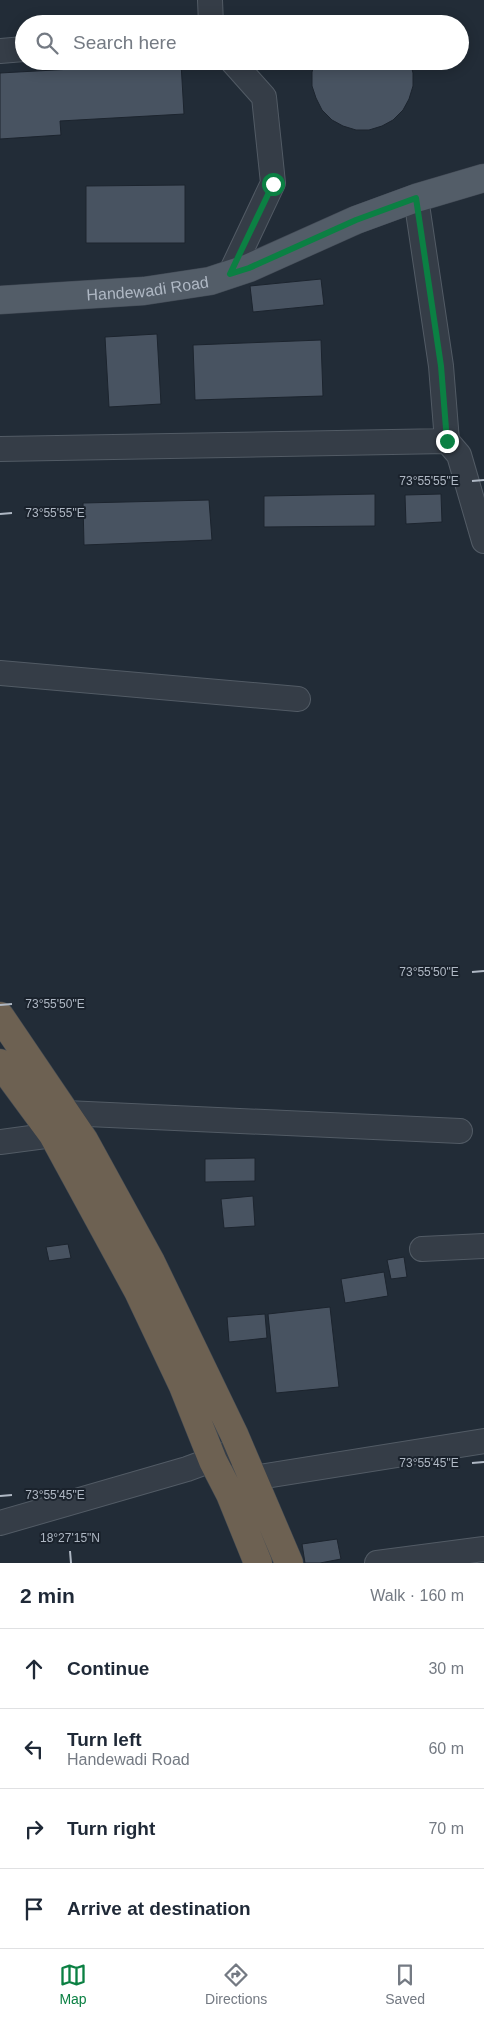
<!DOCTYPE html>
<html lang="en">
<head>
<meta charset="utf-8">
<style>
  :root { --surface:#fff; --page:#f6f6f7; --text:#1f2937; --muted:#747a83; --line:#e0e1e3; --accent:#0b8043 }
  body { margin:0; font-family:Arial,sans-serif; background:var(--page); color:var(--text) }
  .stop { position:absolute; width:15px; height:15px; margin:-11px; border:4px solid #0b8043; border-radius:50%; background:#fff }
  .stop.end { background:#0b8043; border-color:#fff; box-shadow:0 1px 5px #0008 }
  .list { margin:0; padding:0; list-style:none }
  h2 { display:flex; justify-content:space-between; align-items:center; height:65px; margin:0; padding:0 20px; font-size:21px }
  h2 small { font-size:16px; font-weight:400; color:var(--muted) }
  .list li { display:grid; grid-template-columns:32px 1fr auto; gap:15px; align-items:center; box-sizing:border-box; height:80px; padding:0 20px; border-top:1px solid var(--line) }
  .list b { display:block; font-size:19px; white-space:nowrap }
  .list p { margin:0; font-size:16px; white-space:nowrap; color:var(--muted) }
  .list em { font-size:16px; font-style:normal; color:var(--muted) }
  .icon { flex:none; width:28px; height:28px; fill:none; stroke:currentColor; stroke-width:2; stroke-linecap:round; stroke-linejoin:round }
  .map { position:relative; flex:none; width:484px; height:1563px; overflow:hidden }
  .search { position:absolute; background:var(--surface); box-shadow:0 2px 12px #0003; left:15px; right:15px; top:15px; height:55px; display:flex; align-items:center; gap:12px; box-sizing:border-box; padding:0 18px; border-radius:28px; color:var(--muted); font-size:19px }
  .sheet { height:385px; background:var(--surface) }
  nav { display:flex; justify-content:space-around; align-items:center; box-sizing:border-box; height:70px; border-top:1px solid var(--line); background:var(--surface); font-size:14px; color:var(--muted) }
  nav a { display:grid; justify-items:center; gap:2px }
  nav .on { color:var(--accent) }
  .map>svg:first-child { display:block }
  .building { fill:#485361; stroke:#1c242e }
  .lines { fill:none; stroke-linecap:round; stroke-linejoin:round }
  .minor-casing { stroke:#525b65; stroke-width:26 }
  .major-casing { stroke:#414954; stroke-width:29 }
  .highway-casing { stroke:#3f4852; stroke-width:29 }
  .minor { stroke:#353d47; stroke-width:24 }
  .major { stroke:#535d68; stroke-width:28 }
  .highway { stroke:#6d6152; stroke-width:28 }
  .route { stroke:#0b8043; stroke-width:6 }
  .ticks { fill:none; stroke:#afb8c4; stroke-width:2 }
  .labels { text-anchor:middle; stroke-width:4; stroke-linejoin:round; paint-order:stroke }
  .street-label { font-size:16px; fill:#afb8c4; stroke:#1a222c }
  .ticks-label { font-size:12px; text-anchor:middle; fill:#afb8c4; stroke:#1a222c; stroke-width:4; stroke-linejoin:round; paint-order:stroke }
</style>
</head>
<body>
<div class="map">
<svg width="484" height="1563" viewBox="0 0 484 1563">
  <rect width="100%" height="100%" fill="#222c37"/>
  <path class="building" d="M315 61H410L413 73V86L409 99 403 110 393 120 382 126 369 130H356L343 126 332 120 322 110 316 98 312 86V72Z
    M181 63 184 114 60 121 61 135 0 139V73Z
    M185 185V243H86V186Z
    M321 279 324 305 253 312 250 286Z
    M157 334 161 404 109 407 105 337Z
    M321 340 323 396 195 400 193 345Z
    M375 494V526L264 527V496Z
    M441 494 442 522 406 524 405 495Z
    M209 500 212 540 84 545 83 503Z
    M255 1158V1181L205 1182V1159Z
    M253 1196 255 1226 224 1228 221 1199Z
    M68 1244 71 1258 49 1261 46 1247Z
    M404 1257 407 1277 391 1279 387 1260Z
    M384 1272 388 1296 345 1303 341 1279Z
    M330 1307 339 1387 276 1393 268 1314Z
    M265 1314 267 1338 229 1342 227 1317Z
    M337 1539 341 1559 320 1563H305L302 1544Z"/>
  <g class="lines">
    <defs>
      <path id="minor" d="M210 0 211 24
        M0 51 24 49
        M416 198 441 366 447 441 459 455 484 541
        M230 274 273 183 264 97 232 61
        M0 449 447 441
        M0 673 298 699
        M66 1113 460 1131
        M0 1142 53 1135
        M422 1249 484 1246
        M253 1478 484 1441
        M0 1523 187 1469 241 1449
        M377 1563 484 1549"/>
      <g id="major">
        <path id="s1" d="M0 300 144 291 210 281 249 268 356 220 416 198 484 178"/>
      </g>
      <path id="highway" d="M0 1016 84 1140 151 1262 234 1434 289 1563
        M0 1063 53 1135 138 1291 183 1386 213 1461 230 1494 258 1563"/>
    </defs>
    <use href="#minor" class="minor-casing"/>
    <use href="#major" class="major-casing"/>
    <use href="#highway" class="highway-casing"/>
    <use href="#minor" class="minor"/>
    <use href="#major" class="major"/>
    <use href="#highway" class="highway"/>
  </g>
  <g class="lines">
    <path class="route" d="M273 184 230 274 249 268 356 220 416 198 441 366 447 441"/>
  </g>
  <path class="ticks" d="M472 481 484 480M0 514 12 513M472 972 484 971M0 1005 12 1004M472 1463 484 1462M0 1496 12 1495M70 1551 71 1563"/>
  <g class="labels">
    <g class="street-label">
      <text dy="6" stroke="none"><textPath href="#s1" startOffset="148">Handewadi Road</textPath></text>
    </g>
  </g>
  <g class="ticks-label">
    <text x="429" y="485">73°55'55"E</text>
    <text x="55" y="517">73°55'55"E</text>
    <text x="429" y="976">73°55'50"E</text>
    <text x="55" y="1008">73°55'50"E</text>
    <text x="429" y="1467">73°55'45"E</text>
    <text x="55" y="1499">73°55'45"E</text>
    <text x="70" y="1542">18°27'15"N</text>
  </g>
</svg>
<div class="stop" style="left:273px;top:184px"></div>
<div class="stop end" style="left:447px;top:441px"></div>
<div class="search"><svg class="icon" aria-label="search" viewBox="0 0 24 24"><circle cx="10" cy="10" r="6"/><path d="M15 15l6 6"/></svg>Search here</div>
</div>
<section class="sheet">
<h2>2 min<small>Walk · 160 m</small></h2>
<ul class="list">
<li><svg class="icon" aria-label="ahead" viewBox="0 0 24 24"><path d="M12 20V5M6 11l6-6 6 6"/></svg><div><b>Continue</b></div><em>30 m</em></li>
<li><svg class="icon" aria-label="left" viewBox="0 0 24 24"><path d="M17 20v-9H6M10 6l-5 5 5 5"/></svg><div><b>Turn left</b><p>Handewadi Road</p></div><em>60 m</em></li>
<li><svg class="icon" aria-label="right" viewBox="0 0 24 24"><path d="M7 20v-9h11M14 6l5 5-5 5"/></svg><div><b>Turn right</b></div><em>70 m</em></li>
<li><svg class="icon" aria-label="arrive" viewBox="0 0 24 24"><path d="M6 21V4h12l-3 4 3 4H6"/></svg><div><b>Arrive at destination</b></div></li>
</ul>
</section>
<nav>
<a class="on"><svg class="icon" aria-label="map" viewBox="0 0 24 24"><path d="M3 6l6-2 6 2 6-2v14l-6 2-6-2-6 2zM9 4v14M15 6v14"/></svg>Map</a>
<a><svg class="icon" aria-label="directions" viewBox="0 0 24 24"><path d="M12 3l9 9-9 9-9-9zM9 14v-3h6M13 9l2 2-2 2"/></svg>Directions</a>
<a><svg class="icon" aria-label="saved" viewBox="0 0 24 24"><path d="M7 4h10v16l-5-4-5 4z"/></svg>Saved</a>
</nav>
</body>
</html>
